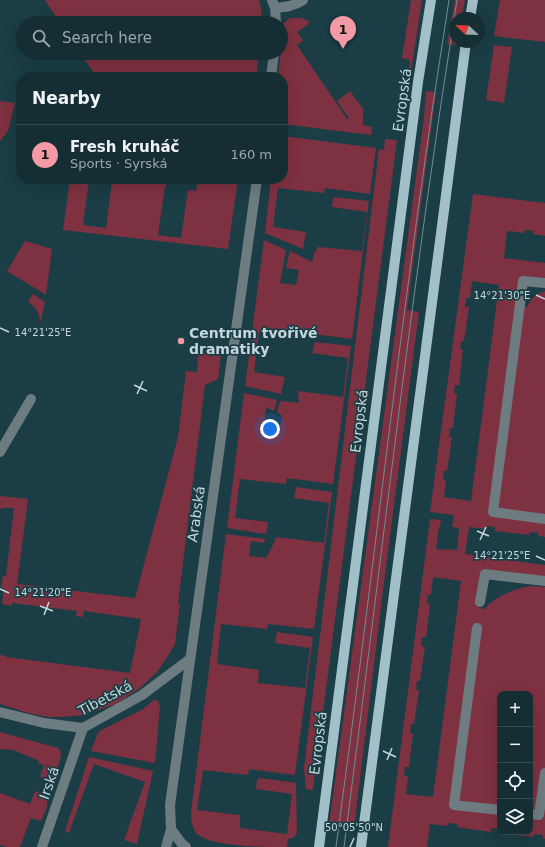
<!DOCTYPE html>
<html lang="en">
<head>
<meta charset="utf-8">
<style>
  :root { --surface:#142e34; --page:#213a40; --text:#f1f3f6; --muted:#9da8ac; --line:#334a4f; --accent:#f49aa6 }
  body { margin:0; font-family:"DejaVu Sans",sans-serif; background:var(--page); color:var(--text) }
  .controls { position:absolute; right:12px; bottom:12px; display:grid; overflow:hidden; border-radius:8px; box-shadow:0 4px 16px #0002 }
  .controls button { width:36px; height:36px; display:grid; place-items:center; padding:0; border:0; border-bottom:1px solid var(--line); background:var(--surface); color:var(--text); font:20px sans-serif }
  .compass { position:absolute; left:449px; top:12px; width:36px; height:36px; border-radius:50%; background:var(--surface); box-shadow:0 4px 16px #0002; rotate:293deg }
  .you { position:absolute; left:270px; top:429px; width:14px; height:14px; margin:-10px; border:3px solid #fff; border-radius:50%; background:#1a73e8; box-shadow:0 0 0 6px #1a73e833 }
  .badge { display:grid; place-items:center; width:26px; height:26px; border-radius:50%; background:var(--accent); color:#111; font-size:13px; font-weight:700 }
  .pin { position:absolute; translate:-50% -33px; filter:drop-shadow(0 1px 2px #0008) }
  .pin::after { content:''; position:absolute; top:21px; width:14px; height:12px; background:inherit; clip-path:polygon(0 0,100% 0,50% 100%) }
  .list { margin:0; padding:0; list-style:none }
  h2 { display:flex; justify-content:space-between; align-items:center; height:52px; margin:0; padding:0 16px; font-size:17px }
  h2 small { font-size:13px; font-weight:400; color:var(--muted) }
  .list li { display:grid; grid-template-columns:26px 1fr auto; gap:12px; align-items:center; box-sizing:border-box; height:60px; padding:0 16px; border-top:1px solid var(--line) }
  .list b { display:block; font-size:15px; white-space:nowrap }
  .list p { margin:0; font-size:13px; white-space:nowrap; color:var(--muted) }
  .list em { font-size:13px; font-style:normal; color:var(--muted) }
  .icon { flex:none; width:22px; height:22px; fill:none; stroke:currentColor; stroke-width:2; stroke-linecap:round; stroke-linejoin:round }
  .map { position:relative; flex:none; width:545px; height:847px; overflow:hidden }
  .search { position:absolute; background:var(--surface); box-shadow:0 4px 16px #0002; left:16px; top:16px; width:272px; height:44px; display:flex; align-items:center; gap:10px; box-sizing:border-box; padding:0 14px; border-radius:22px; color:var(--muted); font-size:15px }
  .panel { position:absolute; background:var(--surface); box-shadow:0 4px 16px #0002; left:16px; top:72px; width:272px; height:112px; border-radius:16px }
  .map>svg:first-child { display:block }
  .green { fill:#7e3140; fill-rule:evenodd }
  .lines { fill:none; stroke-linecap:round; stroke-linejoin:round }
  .minor { stroke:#6d7c80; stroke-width:10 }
  .major { stroke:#a1c0c8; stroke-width:10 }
  .tram { stroke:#738d93; stroke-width:1 }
  .ticks { fill:none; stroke:#c4d7db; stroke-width:1.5 }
  .poi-dot { fill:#f49aa6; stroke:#1b3d45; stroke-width:1.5 }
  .labels { text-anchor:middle; stroke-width:3.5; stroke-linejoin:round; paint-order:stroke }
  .street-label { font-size:14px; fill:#c4d7db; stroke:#1b3d45 }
  .poi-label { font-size:14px; font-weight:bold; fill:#c4d7db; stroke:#1b3d45; text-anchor:start }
  .ticks-label { font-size:10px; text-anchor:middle; fill:#c4d7db; stroke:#1b3d45; stroke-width:3.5; stroke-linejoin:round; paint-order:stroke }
</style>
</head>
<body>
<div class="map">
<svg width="545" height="847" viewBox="0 0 545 847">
  <rect width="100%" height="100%" fill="#1b3d45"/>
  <path class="green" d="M45 0H259L261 8 262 23H60Z
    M411 0H422L411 71H409L410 60 402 58Z
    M455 0H465L462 18H455V42H458L457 45 447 44Z
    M500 0H545V42L494 36Z
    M290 18H301L309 21 308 22 309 24 297 32 303 41 297 45 347 119 349 118 337 101 350 91 363 109V125L372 127 371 135 283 124V77H278L284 23Z
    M494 45 512 47 504 103 486 100Z
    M80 53H259L256 77H97Z
    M426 91 436 92 407 310 419 312 385 575 354 828 329 825 424 117Z
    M0 101 15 103 8 131 0 141Z
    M283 136 376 148 370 194 325 188 324 193 278 188 273 227 306 232 303 249 265 233 271 179H283Z
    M385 139 397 140 313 790 306 789 304 768 379 149 384 150Z
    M70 179H89L83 225 106 228 112 181 120 182 121 183 122 179H167L166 186H165L158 235 181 238 188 190 196 191 198 179H238L228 249 63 230Z
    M473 194 545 203V236L533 234 534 231 525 230 524 233 507 231 504 258 545 263V278L521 276 517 304 527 307C532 297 535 295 545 291V537L538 536 539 533 530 532 529 535 495 531V527L487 526 486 529 469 527 465 554 545 565V576L485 574 479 608 485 609C493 597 518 587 532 586 536 586 541 587 545 587V839L542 838 543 835 534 834V837L500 833V829L491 828V832L457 827V824L448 823 447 826 430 824 427 847H388L430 519 441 520 440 526 439 527 436 548 437 549 445 550 446 549 457 550 459 530V528L452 527 454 515 430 512ZM472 281 499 285 471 501 444 497 446 480H443L444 471H447L452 437H449L450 428H453L457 394 454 393 455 385H459L463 350 460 349 461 341H464L469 307H465L466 298H470ZM433 577 461 581 433 797 406 794 408 776H404L405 767H409L413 734 410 733 411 724H414L419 690H416L417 681H420L425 647 421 646 422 637 426 638 430 604 427 603 428 594 431 595ZM500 694H530V832H500Z
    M334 197 369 201 352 339 306 333 304 338 259 332 254 372 285 377 281 394 245 386 264 240 286 250 280 283 296 285 299 270 286 268 290 251 312 262 314 254 318 247 362 251 367 212 332 207 333 198Z
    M25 241 52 249 46 295 7 271Z
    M33 294 45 302 40 324C40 314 37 308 28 302Z
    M315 342 351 346 333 484 287 478 286 484 240 479 235 518 268 522 266 534 227 528 244 393 277 400 274 411 266 407 264 426 280 428 282 416 277 412 280 401 299 403 298 391 343 397 348 358 312 353Z
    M198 352 221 355 218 379 205 385 178 603H180L175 644 171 651 158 671 140 688 116 704 83 715 62 717H48L28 713 0 704V655L6 656V657L130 673 141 619 84 611 83 617 76 616 77 611 12 603V606L2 604 4 588H1L3 576H6L14 508H5L0 509V496L28 499 17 584 135 598 178 437 186 371 197 372Z
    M296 487 332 492 314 629 268 624 267 629 221 624 217 664 259 670 258 683 305 688 310 648 275 643 277 632 313 637 295 775 249 769 248 775 203 770 197 810 240 815V828L287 834 292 794 256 789 257 780 260 778 296 783 297 833 293 838 288 839 287 847C264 847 212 847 197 834 192 828 191 820 191 813L226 534 265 539 264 543 251 541 249 556 266 558 277 537 324 543 329 503 294 498Z
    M154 700C158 700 159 702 160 706L155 763 91 751 97 735 100 731 143 709Z
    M0 732 58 748C60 750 60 750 61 753 61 759 56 778 49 779 46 780 43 778 40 777L44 765 38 763 39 761 13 750 0 749Z
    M89 757 153 771 137 844 124 840 145 782 94 764 69 833 65 831Z
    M35 791C38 792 42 793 44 795 52 801 44 814 41 821L31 818 20 847H7L0 845V793L30 804Z"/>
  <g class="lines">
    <path class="minor" d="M272 0 275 8 276 23
      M275 8C286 7 294 6 303 0
      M271 77 274 53
      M545 283 523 281 493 512 545 519
      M0 452 31 399
      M480 602 485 574 545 581
      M477 628 454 805 500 810
      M0 712 44 723 83 728 142 695 190 659
      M530 814 539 815 545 773
      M171 829 182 844 186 847
      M42 847 83 728
      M166 847 171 829 170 805 257 179"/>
    <path class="major" d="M470 18 473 0
      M319 847 418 82 431 0
      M361 847 452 149 466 42"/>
    <path class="tram" d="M336 847C375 565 404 281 449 0
      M344 847C381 565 412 281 457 0"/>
  </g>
  <path class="ticks" d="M536 295 545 299M0 328 9 332M134 385 147 391M137 394 143 381M477 531 489 536M480 540 486 527M536 556 545 560M0 589 9 593M40 606 53 611M44 615 49 602M383 751 396 757M387 760 392 748M350 847 354 838"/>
  <circle class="poi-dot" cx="181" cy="341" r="4"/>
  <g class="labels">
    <g class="street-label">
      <text transform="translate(402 100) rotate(-82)" y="5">Evropská</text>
      <text transform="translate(359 421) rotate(-83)" y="5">Evropská</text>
      <text transform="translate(196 514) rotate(-82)" y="5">Arabská</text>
      <text transform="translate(105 698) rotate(-28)" y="5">Tibetská</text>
      <text transform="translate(318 743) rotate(-83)" y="5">Evropská</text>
      <text transform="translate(49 783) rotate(-71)" y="5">Irská</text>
    </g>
    <g class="poi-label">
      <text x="189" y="338">Centrum tvořivé<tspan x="189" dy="16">dramatiky</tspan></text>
    </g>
  </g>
  <g class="ticks-label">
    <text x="502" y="299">14°21'30"E</text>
    <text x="43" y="336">14°21'25"E</text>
    <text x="502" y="559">14°21'25"E</text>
    <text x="43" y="596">14°21'20"E</text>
    <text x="354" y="831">50°05'50"N</text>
  </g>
</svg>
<div class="controls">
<button>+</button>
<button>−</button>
<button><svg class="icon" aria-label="locate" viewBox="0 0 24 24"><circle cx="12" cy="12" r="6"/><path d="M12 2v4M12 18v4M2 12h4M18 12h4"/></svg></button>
<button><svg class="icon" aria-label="layers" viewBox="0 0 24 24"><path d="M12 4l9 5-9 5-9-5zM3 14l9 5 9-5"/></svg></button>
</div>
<svg class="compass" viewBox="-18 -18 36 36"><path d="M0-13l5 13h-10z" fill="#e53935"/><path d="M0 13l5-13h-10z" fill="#9da8ac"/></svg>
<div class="you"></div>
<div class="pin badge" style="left:343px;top:49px">1</div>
<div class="search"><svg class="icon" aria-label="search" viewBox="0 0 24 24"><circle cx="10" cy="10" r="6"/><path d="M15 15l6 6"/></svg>Search here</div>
<section class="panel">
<h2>Nearby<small></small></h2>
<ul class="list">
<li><span class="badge">1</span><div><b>Fresh kruháč</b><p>Sports · Syrská</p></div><em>160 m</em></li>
</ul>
</section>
</div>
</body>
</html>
